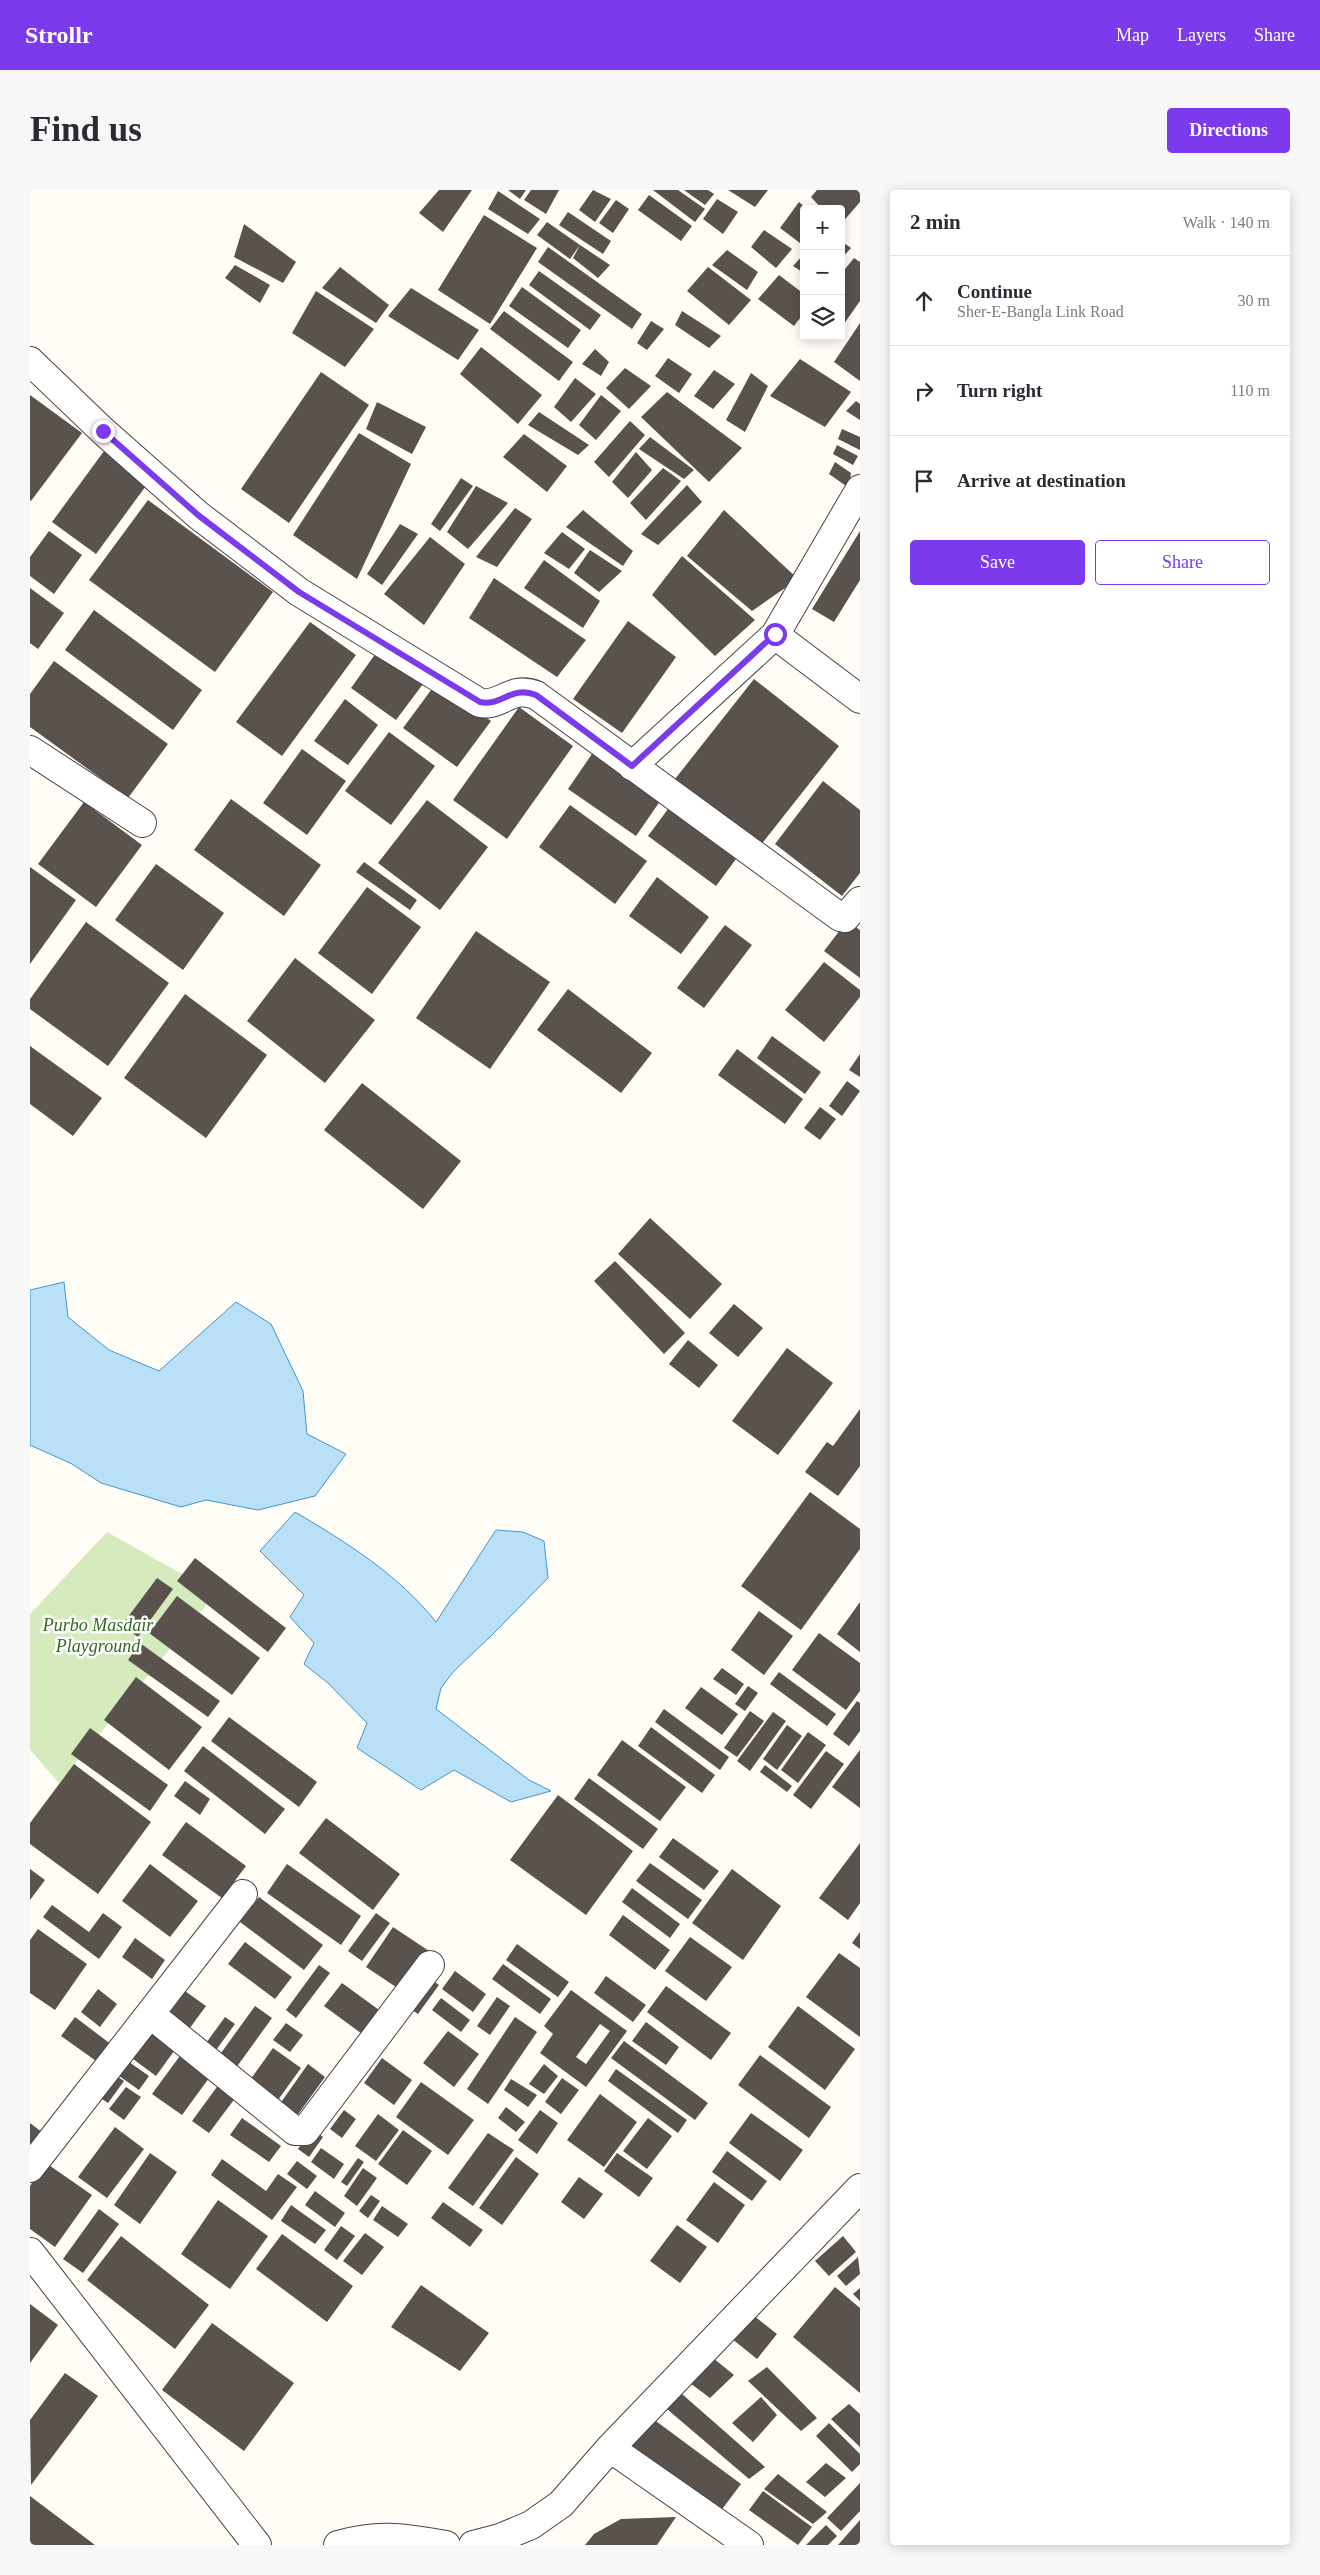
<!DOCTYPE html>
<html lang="en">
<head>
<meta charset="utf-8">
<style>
  :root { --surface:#fff; --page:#f7f7f7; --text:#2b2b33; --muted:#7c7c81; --line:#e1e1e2; --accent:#7c3aed }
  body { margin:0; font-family:"Times New Roman",serif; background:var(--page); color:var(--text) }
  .controls { position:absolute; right:15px; top:15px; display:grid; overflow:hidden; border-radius:5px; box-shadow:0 2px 12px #0003 }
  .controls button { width:45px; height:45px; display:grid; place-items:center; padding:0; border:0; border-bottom:1px solid var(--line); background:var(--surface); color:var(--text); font:25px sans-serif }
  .stop { position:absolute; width:15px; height:15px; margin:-11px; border:4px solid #7c3aed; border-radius:50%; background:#fff }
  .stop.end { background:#7c3aed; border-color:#fff; box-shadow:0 1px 5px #0008 }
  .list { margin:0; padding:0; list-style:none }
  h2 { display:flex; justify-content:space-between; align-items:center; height:65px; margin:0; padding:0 20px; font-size:21px }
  h2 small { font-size:16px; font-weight:400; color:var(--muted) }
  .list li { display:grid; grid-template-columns:32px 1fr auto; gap:15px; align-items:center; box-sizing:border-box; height:90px; padding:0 20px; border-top:1px solid var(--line) }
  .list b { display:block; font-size:19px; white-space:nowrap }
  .list p { margin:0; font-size:16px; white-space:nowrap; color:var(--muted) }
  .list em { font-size:16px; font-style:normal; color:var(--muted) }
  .actions { display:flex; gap:10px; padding:15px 20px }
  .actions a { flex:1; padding:11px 0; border:1px solid var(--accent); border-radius:5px; text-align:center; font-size:18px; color:var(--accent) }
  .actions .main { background:var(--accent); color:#fff }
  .icon { flex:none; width:28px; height:28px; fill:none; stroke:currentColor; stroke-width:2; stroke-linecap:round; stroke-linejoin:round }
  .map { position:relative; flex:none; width:830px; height:2355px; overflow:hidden; border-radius:5px }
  header { display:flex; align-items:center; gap:30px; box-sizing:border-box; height:70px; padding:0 25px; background:var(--accent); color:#fff }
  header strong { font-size:24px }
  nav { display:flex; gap:28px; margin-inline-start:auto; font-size:18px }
  .intro { display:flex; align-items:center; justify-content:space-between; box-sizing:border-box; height:120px; padding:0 30px }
  h1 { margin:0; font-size:35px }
  .button { padding:12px 22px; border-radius:5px; background:var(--accent); color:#fff; font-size:18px; font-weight:700 }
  main { display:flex; gap:30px; padding:0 30px }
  aside { flex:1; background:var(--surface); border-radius:5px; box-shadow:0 2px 12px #0003 }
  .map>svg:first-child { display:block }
  .green { fill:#d5ebbd }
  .water { fill:#b9e0f7; stroke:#3f96cf }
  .building { fill:#5a524d; fill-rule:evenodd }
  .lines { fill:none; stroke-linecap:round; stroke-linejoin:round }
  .minor-casing { stroke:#444; stroke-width:30 }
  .minor { stroke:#fff; stroke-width:28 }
  .route { stroke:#7c3aed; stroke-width:6 }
  .labels { text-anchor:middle; stroke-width:5; stroke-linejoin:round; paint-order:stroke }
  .park-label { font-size:18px; font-style:italic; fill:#2f6b1f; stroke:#fff }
</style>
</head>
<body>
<header>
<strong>Strollr</strong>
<nav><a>Map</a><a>Layers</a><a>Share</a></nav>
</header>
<div class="intro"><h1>Find us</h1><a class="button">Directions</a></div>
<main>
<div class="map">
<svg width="830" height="2355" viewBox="0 0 830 2355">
  <rect width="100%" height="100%" fill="#fffdf5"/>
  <path class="green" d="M77 1342 186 1403 29 1593 0 1560V1424Z"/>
  <path class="water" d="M34 1092 38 1127 79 1160 129 1181 206 1112 241 1134 273 1201 277 1244 316 1264 285 1306 228 1320 176 1310 151 1317 71 1293 42 1274 0 1255V1100Z
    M265 1322C316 1352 369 1385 406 1432L466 1340 493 1342 514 1351 518 1388 462 1445 423 1482 411 1498 406 1519 499 1590 521 1601 481 1612 424 1580 391 1600 327 1558 337 1533 298 1493 274 1474 284 1453 260 1427 274 1405 230 1361Z"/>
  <path class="building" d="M409 0H442L413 42 389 23Z
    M478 0H496L490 9Z
    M501 0H529L516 24 494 10Z
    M563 0 581 9 565 32 549 20Z
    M623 0H648L675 19 665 32Z
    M654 0H678L684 4 675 15Z
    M698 0H738L725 17Z
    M787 0H830V12L811 34V19H792L781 7Z
    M468 1 510 29 498 44 458 19Z
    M619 5 662 36 651 51 608 20Z
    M687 9 708 22 693 44 673 29Z
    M586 10 599 19 583 43 569 33Z
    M769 12 777 19H774V49L770 53 750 38Z
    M538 22 581 51 573 64 529 35Z
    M454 25 507 58 460 134 408 100Z
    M517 32 550 55 540 69 507 45Z
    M214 34 266 72 253 93 204 67Z
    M734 40 762 59 746 78 721 57Z
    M811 51 821 58 811 69Z
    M550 55 580 75 568 88 543 68Z
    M518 57 612 124 602 139 508 72Z
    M697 60 728 82 717 100 682 75Z
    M774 64V83L763 76Z
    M824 68 830 72V111L811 138V84Z
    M205 75 240 95 230 113 195 88Z
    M310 77 359 115 346 133 292 98Z
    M678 77 721 110 699 135 657 101Z
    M509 81 571 125 560 140 499 95Z
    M749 85 774 104V123L764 136 728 109Z
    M492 97 551 140 538 158 479 116Z
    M381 98 449 140 428 170 358 126Z
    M286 101 344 139 315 177 262 143Z
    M474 121 543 172 529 191 460 139Z
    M652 121 691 146 679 158 645 135Z
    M621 131 634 139 617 160 607 153Z
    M830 133V191L804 172Z
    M451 157 512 205 488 234 430 184Z
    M565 159 579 172 571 186 552 174Z
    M638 168 662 184 649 203 625 186Z
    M770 169 821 202 795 237 740 206Z
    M595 178 621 196 599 219 576 198Z
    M684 180 705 194 683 219 664 206Z
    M291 182 339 215 259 333 211 299Z
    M721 183 738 196 715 242 696 230Z
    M545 188 566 204 541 232 524 217Z
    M637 202 712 258 679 292 611 227Z
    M0 205 52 243 1 311 0 310Z
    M571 205 591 221 566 250 549 235Z
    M826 211 830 214V230L816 221Z
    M347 212 396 237 382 264 336 239Z
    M509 222 559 255 548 265 498 235Z
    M600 231 615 245 579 287 564 272Z
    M812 239 830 247V260L808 249Z
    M329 243 381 274 327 389 263 345Z
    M494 244 537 276 517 302 473 267Z
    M620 247 664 280 654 289 609 259Z
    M807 255 828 266 823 275 803 264Z
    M77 257 121 289 66 364 22 332Z
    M606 262 622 280 598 308 582 292Z
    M805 272 821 283 819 298 799 284Z
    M633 278 651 291 616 330 600 313Z
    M431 288 443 296 410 341 401 334Z
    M657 295 672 312 628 355 611 344Z
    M446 296 478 313 438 359 417 342Z
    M118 310 243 402 185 482 59 390Z
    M485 318 502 329 467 377 446 367Z
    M553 320 603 361 593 376 536 337Z
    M694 320 768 389 722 421 657 366Z
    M370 334 388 344 352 395 337 384Z
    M19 341 52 365 24 404 0 386V367Z
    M830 341V390L804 432 782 419Z
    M532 342 555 359 539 379 514 363Z
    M400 347 435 374 394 435 354 404Z
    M560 360 592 381 569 402 544 383Z
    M652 366 725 430 685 466 622 405Z
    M514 370 570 411 553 438 494 398Z
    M464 388 556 450 527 487 439 428Z
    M0 398 34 423 8 459 0 453Z
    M64 420 172 500 143 540 35 460Z
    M598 431 646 467 592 543 543 509Z
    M280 432 326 465 252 566 206 532Z
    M351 456 396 490 366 530 321 498Z
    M24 471 138 554 98 608 0 537V504Z
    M724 489 809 556 730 656 645 589Z
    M407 492 461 531 427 577 373 538Z
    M315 509 348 535 318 575 284 551Z
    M489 517 543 556 477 649 423 610Z
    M359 542 405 576 361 635 315 601Z
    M566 558 635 604 606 646 538 599Z
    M272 559 316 591 277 645 233 613Z
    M793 591 830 620V683L812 706 745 654Z
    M201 609 291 675 254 726 164 660Z
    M397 610 458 657 410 720 348 673Z
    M54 612 112 655 66 717 8 674Z
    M540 615 617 671 585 714 509 657Z
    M641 615 709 665 686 696 618 646Z
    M334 672 387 710 380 720 326 682Z
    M126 674 194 723 153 780 85 730Z
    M0 677 46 710 0 774Z
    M627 687 679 727 651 764 599 726Z
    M337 697 391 737 342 804 288 763Z
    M817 731 830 740V788L794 761Z
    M56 732 139 793 78 876 0 819V809Z
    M695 735 722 755 674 818 647 798Z
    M446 741 520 792 460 879 386 828Z
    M265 768 345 830 295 893 217 831Z
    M794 772 830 800V807L794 852 755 820Z
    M538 799 622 863 591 903 507 840Z
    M155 804 237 865 176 948 94 888Z
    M742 846 791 882 775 904 727 868Z
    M0 856 72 908 43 946 0 914Z
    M707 859 773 909 755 934 688 885Z
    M830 864V887L819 880Z
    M817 891 830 901 812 926 799 916Z
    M332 893 431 971 393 1019 294 940Z
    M790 917 806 929 790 950 774 938Z
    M620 1028 692 1094 660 1129 588 1064Z
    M585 1071 655 1143 634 1164 564 1091Z
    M704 1114 733 1138 708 1167 679 1143Z
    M658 1150 688 1175 669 1198 639 1174Z
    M757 1158 803 1193 748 1265 702 1231Z
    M830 1219V1276L808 1306 775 1282 797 1252 803 1256Z
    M780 1302 830 1339V1359L771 1440 711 1396Z
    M165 1368 256 1438 238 1462 147 1391Z
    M127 1388 143 1399 108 1447 92 1435Z
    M147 1406 230 1468 202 1505 119 1443Z
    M830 1412V1462L807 1444Z
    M729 1421 763 1446 734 1485 701 1460Z
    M789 1443 830 1473V1501L816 1520 762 1480Z
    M110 1453 190 1511 178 1527 98 1470Z
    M692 1478 714 1494 706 1505 683 1489Z
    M749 1482 806 1524 797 1536 740 1494Z
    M106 1487 172 1537 139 1580 74 1530Z
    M718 1496 728 1503 715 1521 705 1514Z
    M671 1497 708 1524 692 1545 655 1518Z
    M827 1511 830 1513V1541L819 1556 803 1544Z
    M634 1519 699 1567 690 1580 625 1532Z
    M720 1521 734 1531 707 1567 694 1558Z
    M743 1522 756 1531 720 1581 707 1571Z
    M199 1527 287 1592 269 1617 181 1551Z
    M757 1535 772 1546 747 1580 733 1569Z
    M621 1537 685 1585 672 1603 608 1556Z
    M60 1538 138 1595 120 1621 41 1564Z
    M778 1542 796 1555 768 1593 751 1580Z
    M592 1550 656 1597 630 1631 567 1585Z
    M173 1556 255 1619 235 1644 154 1581Z
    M830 1560V1618L802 1597Z
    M796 1561 814 1574 781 1619 763 1605Z
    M44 1574 121 1632 68 1704 0 1654V1633Z
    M735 1575 762 1596 757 1602 730 1582Z
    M559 1588 628 1639 613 1659 544 1609Z
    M155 1591 180 1609 170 1625 144 1606Z
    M528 1605 603 1661 556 1725 480 1670Z
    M296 1628 370 1684 343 1720 269 1663Z
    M156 1632 216 1676 192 1708 132 1665Z
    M643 1648 689 1681 674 1700 629 1667Z
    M830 1653V1713L818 1730 789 1708Z
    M620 1673 672 1710 658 1729 606 1691Z
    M120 1674 168 1711 140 1747 92 1711Z
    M257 1674 331 1726 311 1755 237 1703Z
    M0 1679 15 1690 0 1710Z
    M702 1679 751 1716 713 1770 662 1733Z
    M602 1698 650 1734 640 1748 592 1712Z
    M229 1707 293 1755 274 1780 210 1732Z
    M22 1715 59 1742 73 1723 92 1737 69 1769 13 1727Z
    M346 1723 360 1733 332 1771 318 1761Z
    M593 1725 640 1760 625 1780 579 1745Z
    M363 1737 402 1763 375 1803 336 1777Z
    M8 1739 57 1774 25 1820 0 1803V1750Z
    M830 1742V1759L822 1753Z
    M660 1747 702 1777 676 1811 635 1781Z
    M105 1748 135 1770 122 1789 92 1767Z
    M215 1752 262 1787 245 1809 198 1774Z
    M487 1754 539 1792 528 1807 476 1770Z
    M809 1763 830 1778V1847L776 1807Z
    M473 1774 521 1809 510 1824 462 1789Z
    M289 1775 300 1783 266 1828 256 1820Z
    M425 1781 456 1804 443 1822 412 1799Z
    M576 1786 616 1815 603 1832 564 1803Z
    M399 1788 409 1795 388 1824 378 1817Z
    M312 1793 356 1825 339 1849 294 1816Z
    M636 1796 701 1843 681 1870 617 1822Z
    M68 1799 87 1814 70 1837 51 1822Z
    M541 1800 597 1841 556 1897 510 1863 523 1844 514 1836ZM570 1834 580 1841 556 1874 546 1867Z
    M155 1801 176 1816 154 1846 134 1831Z
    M467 1807 480 1816 460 1845 447 1836Z
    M411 1808 440 1830 431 1842 402 1820Z
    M225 1816 242 1828 203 1882 186 1870Z
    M768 1816 825 1859 795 1900 738 1857Z
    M45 1827 82 1855 69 1873 31 1846Z
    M195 1827 205 1834 181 1867 171 1860Z
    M485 1827 507 1842 458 1914 437 1899Z
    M616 1832 649 1857 636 1875 602 1851Z
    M256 1833 273 1845 260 1862 243 1850Z
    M116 1835 147 1857 126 1886 95 1863Z
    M418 1841 449 1864 424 1897 393 1873Z
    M594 1851 678 1913 665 1930 581 1868Z
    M243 1858 271 1878 248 1910 220 1890Z
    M152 1863 182 1884 152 1925 122 1904Z
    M730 1865 801 1917 779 1948 708 1895Z
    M92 1867 119 1886 109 1900 82 1881Z
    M352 1868 382 1890 364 1915 334 1893Z
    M278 1874 295 1887 264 1930 247 1918Z
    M514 1874 528 1886 514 1904 499 1894Z
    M586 1879 657 1930 648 1943 578 1891Z
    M79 1881 94 1891 78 1913 63 1903Z
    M532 1888 549 1900 531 1924 515 1912Z
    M481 1889 507 1905 498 1917 474 1900Z
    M192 1890 209 1903 179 1943 162 1931Z
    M391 1892 444 1930 418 1965 366 1927Z
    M96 1897 111 1907 94 1930 79 1919Z
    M570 1904 607 1932 574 1977 537 1950Z
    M476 1917 495 1932 486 1942 468 1928Z
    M314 1920 326 1929 312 1948 300 1939Z
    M510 1920 528 1933 507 1964 488 1950Z
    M721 1923 773 1960 750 1991 699 1953Z
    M348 1924 369 1940 346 1971 325 1956Z
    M212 1928 251 1956 239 1972 200 1945Z
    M618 1928 642 1946 617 1979 593 1961Z
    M0 1933 17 1946 0 1968Z
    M85 1937 114 1959 77 2008 48 1987Z
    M282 1939 293 1947 279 1967 268 1959Z
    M373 1940 402 1961 377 1995 348 1974Z
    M458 1943 484 1960 443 2016 418 1998Z
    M291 1958 314 1974 304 1989 281 1972Z
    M697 1961 737 1991 722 2011 682 1982Z
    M120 1963 147 1982 110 2034 84 2015Z
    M587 1963 623 1988 609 2007 574 1981Z
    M486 1967 509 1984 472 2035 449 2018Z
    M328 1968 334 1972 317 1996 311 1992Z
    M192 1969 236 2001 248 1984 267 1997 242 2030 181 1985Z
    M267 1971 287 1986 277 1999 257 1984Z
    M16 1973 62 2005 25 2057 0 2039V1996Z
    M333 1978 347 1988 327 2016 314 2006Z
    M549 1987 573 2004 554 2029 531 2012Z
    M684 1992 715 2015 688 2053 656 2030Z
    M285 2001 315 2023 305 2037 275 2015Z
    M341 2005 350 2011 338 2028 329 2021Z
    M188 2010 238 2046 200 2099 151 2064Z
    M413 2012 453 2040 440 2057 401 2028Z
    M261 2015 296 2040 285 2054 251 2031Z
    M352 2016 378 2034 368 2047 343 2030Z
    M69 2019 89 2034 53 2083 33 2069Z
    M647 2035 677 2057 650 2093 620 2071Z
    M311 2036 325 2046 307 2070 294 2060Z
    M335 2043 354 2057 332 2085 313 2071Z
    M252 2044 323 2096 297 2132 226 2079Z
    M91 2046 179 2115 145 2159 57 2090Z
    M813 2046 826 2062 799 2086 785 2071Z
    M828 2067 830 2084 816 2096 807 2086Z
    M391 2095 459 2143 430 2181 361 2137Z
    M805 2097 830 2118V2203L763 2147Z
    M830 2098V2111L823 2104Z
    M0 2114 28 2135 0 2173Z
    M723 2125 747 2144 727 2169 701 2148Z
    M182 2133 264 2193 214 2261 132 2200Z
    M683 2168 704 2185 680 2208 660 2193Z
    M737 2177 787 2228 771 2241 718 2191Z
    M35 2183 68 2206 1 2295 0 2230Z
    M652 2204 735 2277 719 2289 637 2219Z
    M731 2207 747 2225 723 2252 702 2233Z
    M819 2214 830 2224V2257L801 2229Z
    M615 2223 711 2294 690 2322 594 2250Z
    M799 2233 830 2264V2274L822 2282 786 2246Z
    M796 2273 816 2288 795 2307 776 2292Z
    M748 2284 797 2322 783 2334 734 2299Z
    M830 2293V2321L811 2341 797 2328Z
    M733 2301 782 2337 768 2355 719 2320Z
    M0 2306 65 2355H0Z
    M646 2327 627 2355H555L564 2344 591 2329Z
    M830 2330V2355H808Z
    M796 2335 807 2346 798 2355H776Z"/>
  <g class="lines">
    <defs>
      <path id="minor" d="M0 171 73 241 168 325 269 402 450 513C471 517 481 495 506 505L810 727 815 728 830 711
        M745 445 830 509
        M0 560 112 633
        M602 576 745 445 830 299
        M120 1824 265 1941H275L400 1775
        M0 1978 213 1704
        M0 2062 227 2355
        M580 2258 719 2355
        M308 2355C350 2343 374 2348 416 2355
        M443 2355 470 2348 501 2335 531 2314 580 2258 830 1998"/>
    </defs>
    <use href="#minor" class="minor-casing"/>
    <use href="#minor" class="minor"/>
  </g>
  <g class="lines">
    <path class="route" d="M73 241 168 325 269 402 450 512C471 517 481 495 506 505L602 576 745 444"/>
  </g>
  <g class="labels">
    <g class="park-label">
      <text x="68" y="1441">Purbo Masdair<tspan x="68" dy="21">Playground</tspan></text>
    </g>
  </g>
</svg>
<div class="controls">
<button>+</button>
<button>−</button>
<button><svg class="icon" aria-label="layers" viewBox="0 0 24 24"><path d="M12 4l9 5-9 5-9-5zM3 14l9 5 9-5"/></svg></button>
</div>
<div class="stop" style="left:745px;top:444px"></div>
<div class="stop end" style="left:73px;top:241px"></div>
</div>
<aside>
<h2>2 min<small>Walk · 140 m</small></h2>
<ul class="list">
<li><svg class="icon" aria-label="ahead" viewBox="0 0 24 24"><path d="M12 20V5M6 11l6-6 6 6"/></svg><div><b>Continue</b><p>Sher-E-Bangla Link Road</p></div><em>30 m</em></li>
<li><svg class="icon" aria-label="right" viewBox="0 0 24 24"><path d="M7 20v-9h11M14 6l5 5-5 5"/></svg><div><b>Turn right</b></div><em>110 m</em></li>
<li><svg class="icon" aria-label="arrive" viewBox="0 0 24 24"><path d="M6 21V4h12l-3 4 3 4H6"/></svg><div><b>Arrive at destination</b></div></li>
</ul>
<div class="actions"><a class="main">Save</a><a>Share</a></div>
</aside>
</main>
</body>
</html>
